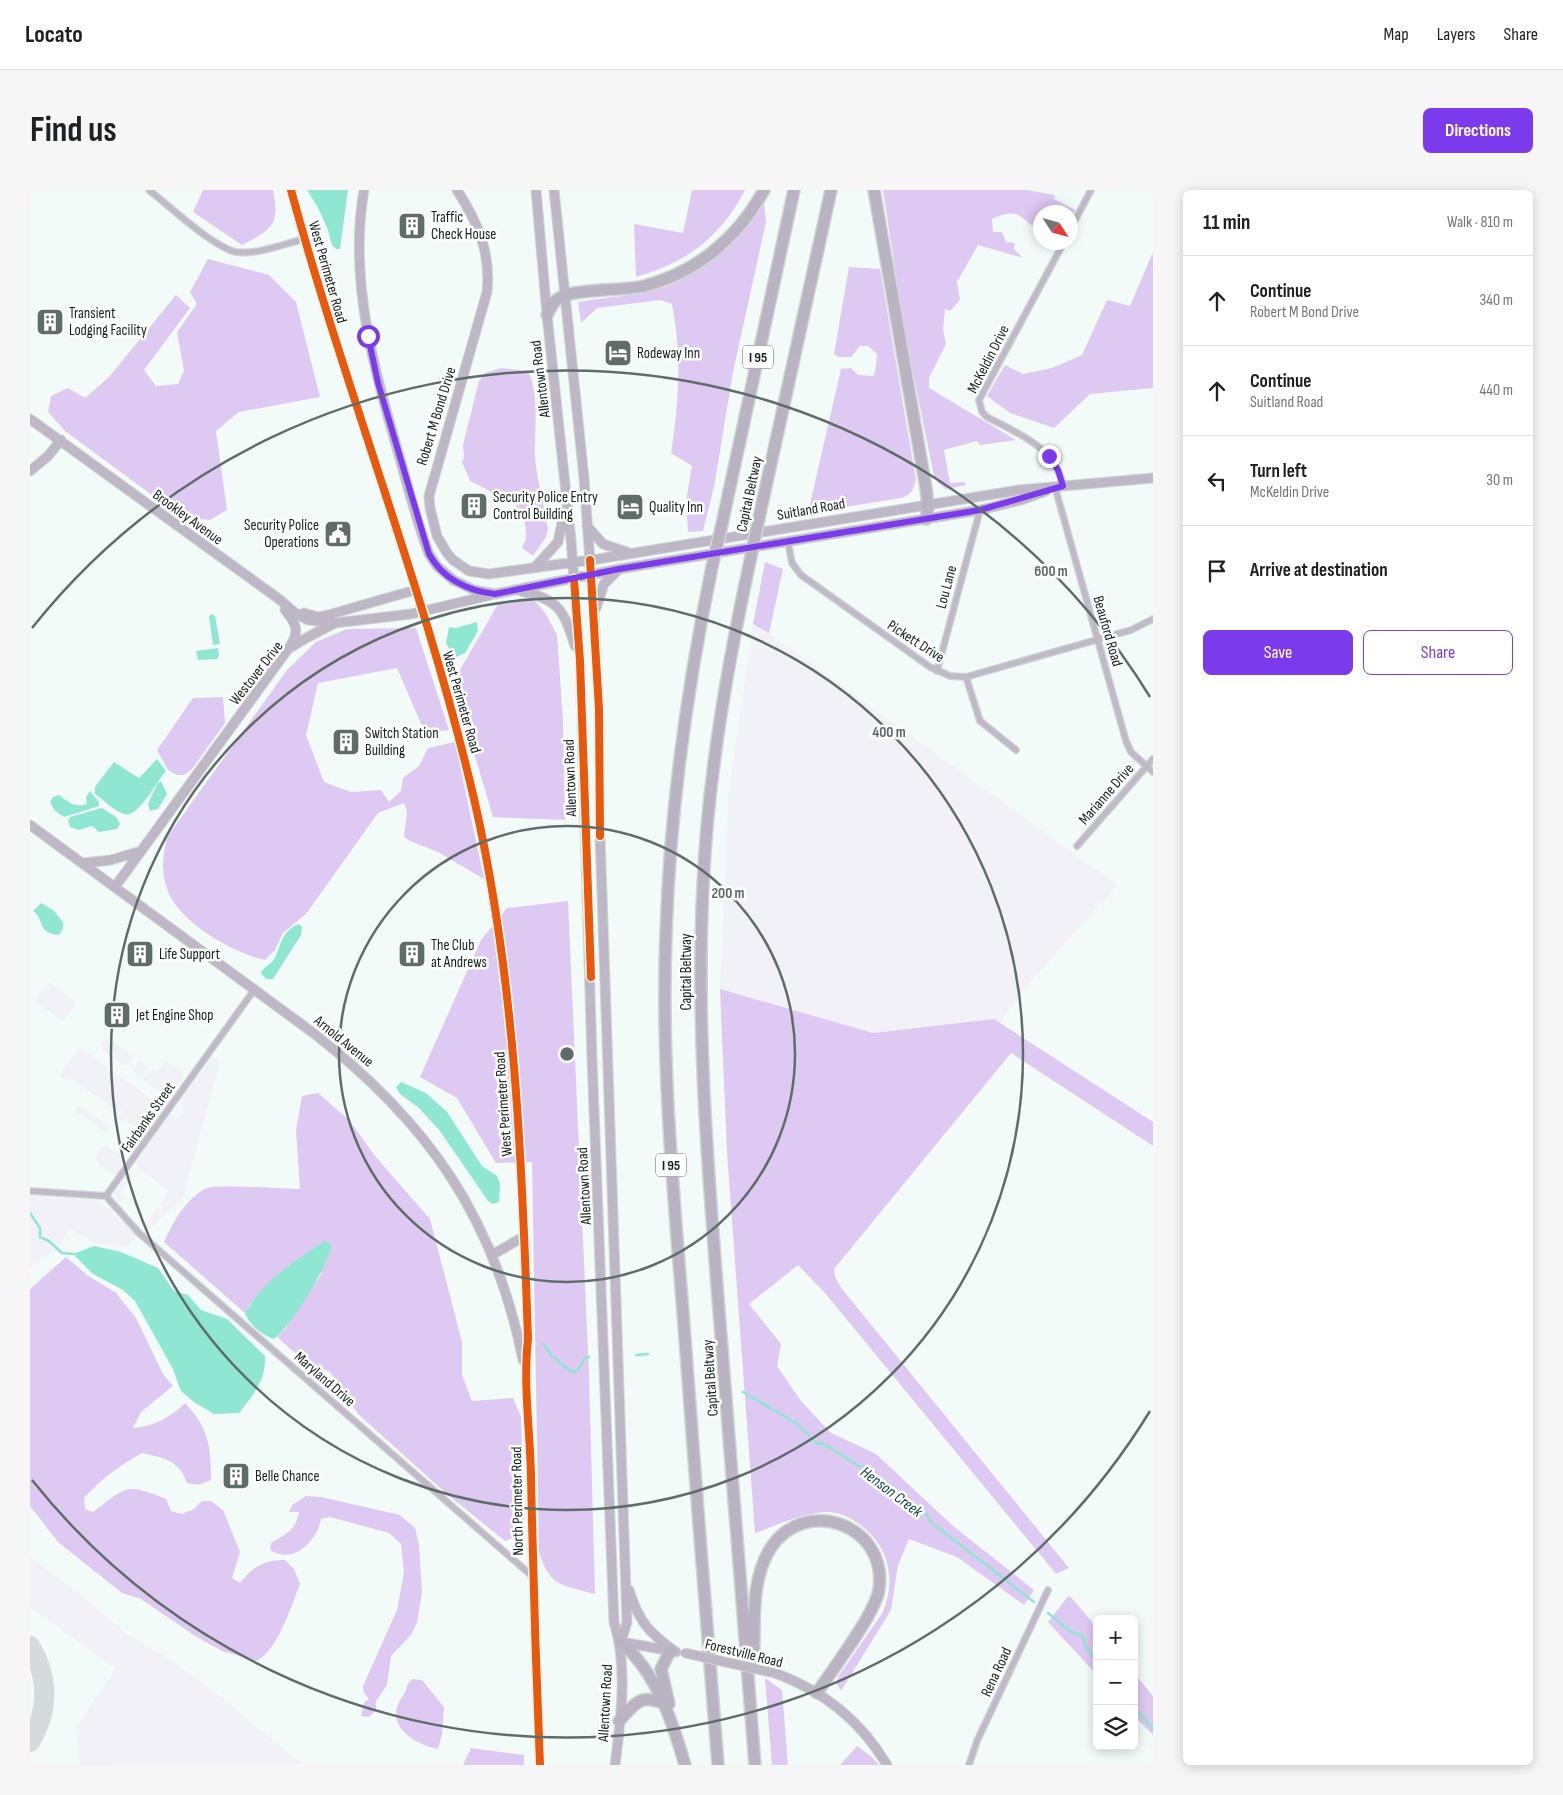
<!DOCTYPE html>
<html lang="en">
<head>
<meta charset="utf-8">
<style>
  :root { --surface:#fff; --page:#f6f6f6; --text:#202124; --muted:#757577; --line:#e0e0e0; --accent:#7c3aed }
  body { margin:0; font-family:"Sofia Sans Condensed",sans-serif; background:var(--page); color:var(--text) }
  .controls { position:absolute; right:15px; bottom:15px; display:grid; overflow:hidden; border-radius:8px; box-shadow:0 2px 12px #0003 }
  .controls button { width:45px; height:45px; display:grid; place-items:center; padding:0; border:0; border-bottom:1px solid var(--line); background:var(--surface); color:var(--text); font:25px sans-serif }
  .compass { position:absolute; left:1003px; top:15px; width:45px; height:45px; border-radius:50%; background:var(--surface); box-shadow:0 2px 12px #0003; rotate:126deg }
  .stop { position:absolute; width:15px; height:15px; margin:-11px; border:4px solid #7c3aed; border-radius:50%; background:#fff }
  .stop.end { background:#7c3aed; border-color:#fff; box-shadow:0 1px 5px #0008 }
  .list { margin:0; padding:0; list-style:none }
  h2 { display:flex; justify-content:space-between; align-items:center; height:65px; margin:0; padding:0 20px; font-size:21px }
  h2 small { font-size:16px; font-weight:400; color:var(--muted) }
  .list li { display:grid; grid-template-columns:32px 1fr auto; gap:15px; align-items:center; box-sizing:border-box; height:90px; padding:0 20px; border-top:1px solid var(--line) }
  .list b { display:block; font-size:19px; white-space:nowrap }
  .list p { margin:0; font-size:16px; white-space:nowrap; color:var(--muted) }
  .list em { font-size:16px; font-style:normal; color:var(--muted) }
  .actions { display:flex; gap:10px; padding:15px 20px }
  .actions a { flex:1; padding:11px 0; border:1px solid var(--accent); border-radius:8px; text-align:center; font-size:18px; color:var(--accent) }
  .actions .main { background:var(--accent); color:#fff }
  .icon { flex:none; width:28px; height:28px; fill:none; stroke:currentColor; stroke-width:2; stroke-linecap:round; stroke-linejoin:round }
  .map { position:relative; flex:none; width:1123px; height:1575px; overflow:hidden; border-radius:8px }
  header { display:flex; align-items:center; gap:30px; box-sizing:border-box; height:70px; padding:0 25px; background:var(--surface); border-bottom:1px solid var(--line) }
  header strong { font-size:24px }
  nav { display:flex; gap:28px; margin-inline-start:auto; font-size:18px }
  .intro { display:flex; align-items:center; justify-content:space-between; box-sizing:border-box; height:120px; padding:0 30px }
  h1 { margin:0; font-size:35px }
  .button { padding:12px 22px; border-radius:8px; background:var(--accent); color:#fff; font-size:18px; font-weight:700 }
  main { display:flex; gap:30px; padding:0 30px }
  aside { flex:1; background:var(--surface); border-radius:8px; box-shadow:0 2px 12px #0003 }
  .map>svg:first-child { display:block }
  .green { fill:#f1f1f7 }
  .forest { fill:#dec9f2 }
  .water { fill:#8fe7d1 }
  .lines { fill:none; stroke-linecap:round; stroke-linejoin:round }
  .stream { stroke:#8fe7d1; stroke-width:2.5 }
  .taxiway { stroke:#d5dadc; stroke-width:20 }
  .street-casing { stroke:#cfd7d4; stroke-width:8 }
  .secondary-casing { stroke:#cfd7d4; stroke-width:11 }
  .highway-casing { stroke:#cfd7d4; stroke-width:14 }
  .street { stroke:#c0b9c8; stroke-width:5.5 }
  .secondary { stroke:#beb7c6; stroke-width:9 }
  .highway { stroke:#bab3c2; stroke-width:11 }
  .secondary-bridge-casing { stroke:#cfd7d4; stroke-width:11; stroke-linecap:butt }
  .highway-bridge-casing { stroke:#cfd7d4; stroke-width:14; stroke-linecap:butt }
  .secondary-bridge { stroke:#beb7c6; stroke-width:9 }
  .highway-bridge { stroke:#bab3c2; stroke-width:11 }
  .cycleway-casing { stroke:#fff; stroke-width:11 }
  .cycleway { stroke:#e8590c; stroke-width:8 }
  .route { stroke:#7c3aed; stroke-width:6 }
  .ring { fill:none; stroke:#5f6d68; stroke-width:2.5 }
  .labels { text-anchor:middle; stroke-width:5; stroke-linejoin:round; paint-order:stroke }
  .shield { fill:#fff; stroke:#58635f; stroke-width:1 }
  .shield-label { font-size:14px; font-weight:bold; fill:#10201b }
  .poi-label { font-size:15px; fill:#10201b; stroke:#fff; text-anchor:start }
  .street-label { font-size:15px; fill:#10201b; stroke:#fff }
  .water-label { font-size:16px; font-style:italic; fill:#033d32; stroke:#fff }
  .centre { fill:#5f6d68; stroke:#fff; stroke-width:2.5 }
  .ring-label { font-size:15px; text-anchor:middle; font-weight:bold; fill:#5f6d68; stroke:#fff; stroke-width:5; stroke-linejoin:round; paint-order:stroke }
</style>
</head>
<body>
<header>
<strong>Locato</strong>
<nav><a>Map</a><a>Layers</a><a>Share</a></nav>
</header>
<div class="intro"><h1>Find us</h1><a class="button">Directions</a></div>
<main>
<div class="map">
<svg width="1123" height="1575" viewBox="0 0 1123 1575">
  <rect width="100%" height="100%" fill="#f2fbf8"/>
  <path class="green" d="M723 434 739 443 1087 695 996 797 970 832 964 829 843 843 690 799 699 600Z
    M20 792 47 813 33 831 6 812 7 807Z
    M76 847 105 867 100 874 92 875 72 860 71 854Z
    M49 857 130 915 131 921 119 937 112 940 88 929 107 899 88 927 90 923 39 887 35 891 29 885Z
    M182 867 190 872 153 1007 116 1042 114 1037 128 1017 132 1020 134 1017 130 1014 139 1001 108 978 107 972 138 927 143 926 148 928 154 920 151 910Z
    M109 871 120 877 111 889 103 880Z
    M136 871 151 881 153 888C140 912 129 902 113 890L120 879 127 882Z
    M49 915 80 937 76 943 45 921Z
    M76 955 94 968 93 976 86 986 69 975 66 969 68 961Z
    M101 984 103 986 89 1005 96 1010 89 1012 85 1002 97 985Z
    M0 1006 68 1010 107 1045 97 1058 65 1053 40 1039 25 1060 0 1077Z
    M0 1367 53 1406 97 1444 142 1471 185 1502 263 1567 277 1574 50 1575 46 1547 48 1534 86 1479 0 1417Z"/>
  <path class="forest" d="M173 0H243C250 35 243 39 212 55L163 22Z
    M662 0H715C690 48 657 72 606 87L604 34 653 43Z
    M853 0H997L1025 5 1024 9 1045 20 1041 28 1040 22H1011L1010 40C988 29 992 16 962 29L963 42H972L976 52 985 53 984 59 993 68 948 55 927 92 930 110 920 121 915 119 913 140 916 154 899 188V198L986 250 950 255 947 251 914 260 920 293 935 292 936 295 916 299 908 293 904 286 875 144Z
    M734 11 736 32 703 182 684 297 673 341 658 342 656 311 662 276 641 263C649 212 652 165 642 114L630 110 567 118 551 133 548 112C570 108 592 107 613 103 666 93 702 50 734 11Z
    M1123 62V198L1060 204 1024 238 980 223 957 206 975 175 993 184 1022 178 1052 165 1077 110 1100 116Z
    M178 69 239 85 266 112 290 207 209 222 186 241 197 320 180 330 159 328 134 314 35 241 18 222 21 206 38 198 55 208 79 187 146 105 160 118 114 180 126 196 148 194 154 181 147 142 167 114 160 102Z
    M819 77 850 79 886 290C883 300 881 305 871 308L778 323 811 179 821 178 828 185 843 186 845 182 847 164 838 156H830L821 167H809L804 164Z
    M471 178 498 181C510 204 504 242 505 267 507 292 515 315 518 340L516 347 503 366 492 358C493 354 496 351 496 347 497 330 488 306 467 308L458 300 440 291 432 272 434 267 433 255 449 191 455 183Z
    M735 372 753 379 739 443 723 434Z
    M504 410 516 424 527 445 533 530 535 630 463 627 423 492 468 414Z
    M386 438 419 540 395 543 367 478 288 493 276 545 294 592 321 602 351 600 359 612 371 601 373 588 389 576 398 558 425 552 454 689 408 662 380 651 374 647 377 622 374 613 348 623 276 724 253 743 245 760 235 770C202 763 145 730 136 696 131 679 133 664 137 647L257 480 286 452 317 439Z
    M193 507 195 533 162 579 154 585H147L138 580 127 560 163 508Z
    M538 711 559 1184 565 1404C533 1395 520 1398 509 1362L502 972 466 973 427 908 390 887 451 750 477 718Z
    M690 799 843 843 964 829 1123 932V956L981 863 804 1079 805 1087 812 1099 1039 1378 1026 1384 795 1103 768 1075 719 1114 751 1154 747 1176 771 1211 801 1243 846 1264 923 1336 1004 1400 994 1415 927 1367 879 1349 868 1375 861 1420 811 1501 807 1494 808 1487 853 1422C867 1387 858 1353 826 1332 814 1324 802 1320 787 1323 765 1326 745 1336 725 1343L697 963Z
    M288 903 319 930 345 966 400 1029 432 1152V1185L442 1211 483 1208 491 1227 495 1343 475 1351 418 1305 328 1224 300 1182 272 1169 247 1147 255 1139 292 1083 249 1086 220 1114 215 1123 134 1052C143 1032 156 1008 177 998 186 994 255 999 270 999L266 940 272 906Z
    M36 1067 57 1085 86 1103 106 1128 133 1184 143 1196 111 1222 103 1238C123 1237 141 1227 155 1213 179 1238 181 1257 181 1290L168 1295 157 1293C149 1270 134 1268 112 1263 89 1276 71 1289 54 1308L55 1319 63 1322C97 1297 94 1292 136 1309L141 1321 152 1324 164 1319 172 1311H181L193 1320 210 1362 202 1388 210 1393C222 1377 236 1369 255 1370L264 1379 270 1394C261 1416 248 1461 226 1471L192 1461 165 1446 111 1409 92 1403 28 1352 0 1316V1099Z
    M276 1306 291 1307 370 1325 385 1338 389 1355 392 1402 387 1433 381 1445 361 1466 357 1495 346 1511V1520L339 1527 331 1526 334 1512 339 1509 334 1503 333 1496 367 1420 374 1382 371 1354 359 1343 300 1327 291 1329C287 1351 264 1375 240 1360L241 1353C257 1343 265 1342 269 1322H259L262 1315Z
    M1038 1406 1041 1407 1067 1438V1485L1018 1432Z
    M1104 1483 1123 1506V1545L1104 1526Z
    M735 1488 752 1500 758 1575H742Z
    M382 1489 392 1490 414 1517 412 1545 408 1559C382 1554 352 1533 373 1506 377 1500 376 1494 382 1489Z
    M827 1556 842 1567 849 1575H810Z
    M441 1558 494 1565V1575H433Z"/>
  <path class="water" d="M277 0H318L310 59H306L302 55 297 37 287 16Z
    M181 424 185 426 190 454 183 455 179 427Z
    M447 432 448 441 435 463 424 468 416 453 419 437 426 438Z
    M188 458 189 466 187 469 168 470 166 461Z
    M127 569 136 581C127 591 108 629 94 624 84 621 74 610 65 604V597L84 572 109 588Z
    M131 591 137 604 128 619 120 621 118 614 127 594Z
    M60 601 69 612V616L34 627 25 621 20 612 23 607 29 605C39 612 44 618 57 614L56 607Z
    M72 618 86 627 90 634 87 639 69 642 62 636 49 640 40 637 38 631 40 627Z
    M11 713 23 720 33 732V739L29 745C6 743 15 729 3 721Z
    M269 734 272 737 271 745 243 789H236L231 783C234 776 241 775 245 768 251 755 252 740 269 734Z
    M371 892 396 903 417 922 452 976 467 986 470 994 469 1012 463 1014 458 1011 410 941 389 918 370 904 366 897Z
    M295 1051 302 1055C296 1079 263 1134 244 1149 232 1145 219 1135 215 1123 232 1092 265 1070 295 1051Z
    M64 1056 91 1062 128 1078 144 1101 158 1105 171 1120 197 1129 235 1166C236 1190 224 1204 209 1223L184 1224 164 1212 151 1201 143 1179 105 1111 93 1100 63 1084 43 1064Z"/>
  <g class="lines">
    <path class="stream" d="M0 1023 10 1038V1047L19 1051 32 1063 43 1064
      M513 1154 522 1166 541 1182 548 1180 554 1169 559 1167
      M606 1165 618 1164
      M713 1202 768 1234 787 1254 792 1253 847 1287 888 1320 896 1324 902 1333 1004 1412
      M1018 1423 1041 1442 1053 1446 1055 1455 1067 1473
      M1104 1517 1123 1539"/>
    <path class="taxiway" d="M0 1456C19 1487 19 1521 0 1552"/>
    <defs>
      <path id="street" d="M119 0C138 15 184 58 206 62 227 65 254 54 274 49
        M1040 40 1061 0
        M1033 296C1025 257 989 244 957 227L952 222 949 210 1034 52
        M1025 297 1096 551 1101 562 1123 582
        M758 352 762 373 771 385 900 477 920 486 936 487 1101 440 1123 429
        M907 481 950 320
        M936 487 950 531 986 560
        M1047 656 1123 569
        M0 1001 76 1006 224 800
        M76 1006 109 1043 502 1386
        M939 1575 947 1551 1018 1400"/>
      <path id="secondary" d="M261 0C317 206 397 405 445 613 485 790 492 969 498 1149 493 1194 500 1240 501 1286 503 1382 506 1479 510 1575
        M334 0C318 91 345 182 370 269 379 300 387 333 399 364L407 376 423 390 444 400 465 404 589 379 950 320 991 310 1016 301
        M427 0C448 33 461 62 457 102L399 306 400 318 407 346 417 363 423 370 439 381 459 384 568 369 989 300 1123 288
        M506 0 517 125 541 350 550 471 562 869 584 1432C598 1476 591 1529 585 1575
        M524 0 554 288 564 426 569 519 570 646 597 1432 591 1452
        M0 229 249 409 264 422 278 430 305 433
        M0 281 18 266 31 250
        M557 336 573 354 597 362
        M506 376 528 352 534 323
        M491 401C529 409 534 421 545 456
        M566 418 574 394 589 379
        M255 420C266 433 270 442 260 456
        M274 423 288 427 298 425 385 400
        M0 635 282 842C397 931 464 1026 493 1170
        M53 673 81 670 111 661
        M85 697 258 459 278 447 305 433 381 424 461 405
        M462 1065 493 1047
        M599 1400C609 1432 619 1443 646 1462
        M591 1452 642 1461
        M745 1483C794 1501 831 1531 857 1575"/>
      <path id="highway" d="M844 0 896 298 898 317 896 329
        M517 125C520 118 524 110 531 107 544 99 594 101 614 96 667 82 708 48 734 0
        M729 328 801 0
        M692 334 764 0
        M720 371C697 478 678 586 673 696 666 838 678 979 689 1121 701 1272 713 1423 725 1575
        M682 377C657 498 640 619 636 743 631 870 643 996 653 1123 664 1274 676 1424 688 1575
        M591 1452C627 1484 642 1530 655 1575
        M723 1474C726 1436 719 1394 740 1359 774 1305 858 1334 849 1399 846 1423 802 1480 787 1503
        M639 1514 631 1479 640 1461
        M589 1531C606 1513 610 1503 635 1514"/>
    </defs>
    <use href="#street" class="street-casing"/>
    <use href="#secondary" class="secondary-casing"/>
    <use href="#highway" class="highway-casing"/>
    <use href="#street" class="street"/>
    <use href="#secondary" class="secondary"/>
    <use href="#highway" class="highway"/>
    <defs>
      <path id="secondary-bridge" d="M655 1463 745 1483"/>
      <path id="highway-bridge" d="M720 371 729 328
        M682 377 692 334"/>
    </defs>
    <use href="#secondary-bridge" class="secondary-bridge-casing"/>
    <use href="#highway-bridge" class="highway-bridge-casing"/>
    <use href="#secondary-bridge" class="secondary-bridge"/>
    <use href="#highway-bridge" class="highway-bridge"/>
    <defs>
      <path id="cycleway" d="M261 0C317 206 397 405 445 613 485 790 492 969 498 1149 493 1194 500 1240 501 1286 503 1382 506 1479 510 1575
        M560 370 569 519 570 646
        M544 389 550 471 561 787"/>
    </defs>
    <use href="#cycleway" class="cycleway-casing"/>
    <use href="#cycleway" class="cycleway"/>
  </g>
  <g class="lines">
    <path class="route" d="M338 146 348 193 399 364C412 388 437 401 465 404L589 379 950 320 1033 296 1028 280 1019 266"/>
  </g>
  <g class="ring">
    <circle cx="537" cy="864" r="228"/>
    <circle cx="537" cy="864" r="456"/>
    <path d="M1120 1221A684 684 0 0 1 2 1290M2 438A684 684 0 0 1 1120 507"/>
  </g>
  <defs>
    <symbol id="building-square" viewBox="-11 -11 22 22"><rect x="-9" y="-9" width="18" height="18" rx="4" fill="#5f6d68" stroke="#fff"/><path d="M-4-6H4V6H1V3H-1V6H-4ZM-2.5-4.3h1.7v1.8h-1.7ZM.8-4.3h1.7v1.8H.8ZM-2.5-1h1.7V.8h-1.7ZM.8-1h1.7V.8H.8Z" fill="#fff"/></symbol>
    <symbol id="hotel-square" viewBox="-11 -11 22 22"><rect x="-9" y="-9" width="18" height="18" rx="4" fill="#5f6d68" stroke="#fff"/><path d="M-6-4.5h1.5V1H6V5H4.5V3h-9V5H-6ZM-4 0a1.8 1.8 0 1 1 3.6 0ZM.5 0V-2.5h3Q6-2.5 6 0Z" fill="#fff"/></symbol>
    <symbol id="civic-square" viewBox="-11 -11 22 22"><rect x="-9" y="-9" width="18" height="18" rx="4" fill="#5f6d68" stroke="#fff"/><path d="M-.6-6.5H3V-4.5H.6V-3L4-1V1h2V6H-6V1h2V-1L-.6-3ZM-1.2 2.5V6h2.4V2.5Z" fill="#fff"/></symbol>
  </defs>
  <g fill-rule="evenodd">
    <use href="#building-square" x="366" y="20" width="32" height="32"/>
    <use href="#building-square" x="4" y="116" width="32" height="32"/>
    <use href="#hotel-square" x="572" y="147" width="32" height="32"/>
    <use href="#building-square" x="428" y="300" width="32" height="32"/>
    <use href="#hotel-square" x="584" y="301" width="32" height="32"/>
    <use href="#civic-square" x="292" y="328" width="32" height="32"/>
    <use href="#building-square" x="300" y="536" width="32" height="32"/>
    <use href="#building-square" x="94" y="748" width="32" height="32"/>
    <use href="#building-square" x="366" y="748" width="32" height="32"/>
    <use href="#building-square" x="71" y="809" width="32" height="32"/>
    <use href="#building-square" x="190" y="1270" width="32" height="32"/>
  </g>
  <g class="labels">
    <g class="shield">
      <rect x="713" y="155.5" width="30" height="23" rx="4"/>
      <rect x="626" y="963.5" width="30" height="23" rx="4"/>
    </g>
    <g class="shield-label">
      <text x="728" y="172">I 95</text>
      <text x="641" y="980">I 95</text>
    </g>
    <g class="poi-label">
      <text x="401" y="32">Traffic<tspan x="401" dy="17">Check House</tspan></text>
      <text x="39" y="128">Transient<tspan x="39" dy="17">Lodging Facility</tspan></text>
      <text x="607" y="168">Rodeway Inn</text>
      <text x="463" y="312">Security Police Entry<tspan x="463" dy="17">Control Building</tspan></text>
      <text x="619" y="322">Quality Inn</text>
      <text x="289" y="340" text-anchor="end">Security Police<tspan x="289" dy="17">Operations</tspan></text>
      <text x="335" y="548">Switch Station<tspan x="335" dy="17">Building</tspan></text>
      <text x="401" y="760">The Club<tspan x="401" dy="17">at Andrews</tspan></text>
      <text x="129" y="769">Life Support</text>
      <text x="106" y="830">Jet Engine Shop</text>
      <text x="225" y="1291">Belle Chance</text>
    </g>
    <g class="street-label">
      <text transform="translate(298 82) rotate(74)" y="5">West Perimeter Road</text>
      <text transform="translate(958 169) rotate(-63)" y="5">McKeldin Drive</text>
      <text transform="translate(510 189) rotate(-97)" y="5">Allentown Road</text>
      <text transform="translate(406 226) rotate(-73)" y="5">Robert M Bond Drive</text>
      <text transform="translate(719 304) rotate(-78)" y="5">Capital Beltway</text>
      <text transform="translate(781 319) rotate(-10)" y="5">Suitland Road</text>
      <text transform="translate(158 327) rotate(36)" y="5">Brookley Avenue</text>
      <text transform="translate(916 397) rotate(-75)" y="5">Lou Lane</text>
      <text transform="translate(1078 441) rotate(74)" y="5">Beauford Road</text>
      <text transform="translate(886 451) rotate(33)" y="5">Pickett Drive</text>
      <text transform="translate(226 483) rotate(-52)" y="5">Westover Drive</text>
      <text transform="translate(432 512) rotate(74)" y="5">West Perimeter Road</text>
      <text transform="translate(540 588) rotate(-92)" y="5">Allentown Road</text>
      <text transform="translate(1076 604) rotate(-49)" y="5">Marianne Drive</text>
      <text transform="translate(656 782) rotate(-90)" y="5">Capital Beltway</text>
      <text transform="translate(314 851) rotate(39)" y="5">Arnold Avenue</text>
      <text transform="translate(473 914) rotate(-94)" y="5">West Perimeter Road</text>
      <text transform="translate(118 927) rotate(-55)" y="5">Fairbanks Street</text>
      <text transform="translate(554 996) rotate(-93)" y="5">Allentown Road</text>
      <text transform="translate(680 1188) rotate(-94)" y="5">Capital Beltway</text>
      <text transform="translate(295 1189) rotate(41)" y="5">Maryland Drive</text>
      <text transform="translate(487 1311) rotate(-91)" y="5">North Perimeter Road</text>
      <text transform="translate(714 1463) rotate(14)" y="5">Forestville Road</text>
      <text transform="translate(966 1482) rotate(-65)" y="5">Rena Road</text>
      <text transform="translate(575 1513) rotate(-87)" y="5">Allentown Road</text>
    </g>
    <g class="water-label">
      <text transform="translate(862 1301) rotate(37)" y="6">Henson Creek</text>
    </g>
  </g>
  <circle cx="537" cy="864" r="8" class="centre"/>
  <g class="ring-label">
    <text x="1021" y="386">600 m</text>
    <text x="859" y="547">400 m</text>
    <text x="698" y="708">200 m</text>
  </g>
</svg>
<div class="controls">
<button>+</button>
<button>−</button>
<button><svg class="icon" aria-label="layers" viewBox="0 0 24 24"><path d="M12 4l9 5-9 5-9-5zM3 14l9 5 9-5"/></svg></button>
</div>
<svg class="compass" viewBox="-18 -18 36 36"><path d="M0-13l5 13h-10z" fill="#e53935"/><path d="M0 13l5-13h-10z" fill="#757577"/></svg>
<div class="stop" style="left:338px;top:146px"></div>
<div class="stop end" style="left:1019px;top:266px"></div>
</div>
<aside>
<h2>11 min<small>Walk · 810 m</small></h2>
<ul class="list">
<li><svg class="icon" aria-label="ahead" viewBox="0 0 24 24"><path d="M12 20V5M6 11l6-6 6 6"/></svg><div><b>Continue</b><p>Robert M Bond Drive</p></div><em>340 m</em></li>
<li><svg class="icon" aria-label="ahead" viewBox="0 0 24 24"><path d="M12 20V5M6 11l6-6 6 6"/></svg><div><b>Continue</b><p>Suitland Road</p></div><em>440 m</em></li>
<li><svg class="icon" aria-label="left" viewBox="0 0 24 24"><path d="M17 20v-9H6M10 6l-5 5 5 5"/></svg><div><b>Turn left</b><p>McKeldin Drive</p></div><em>30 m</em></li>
<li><svg class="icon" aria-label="arrive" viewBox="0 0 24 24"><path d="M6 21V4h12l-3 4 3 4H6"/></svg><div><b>Arrive at destination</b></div></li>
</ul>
<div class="actions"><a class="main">Save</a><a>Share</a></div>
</aside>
</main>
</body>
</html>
